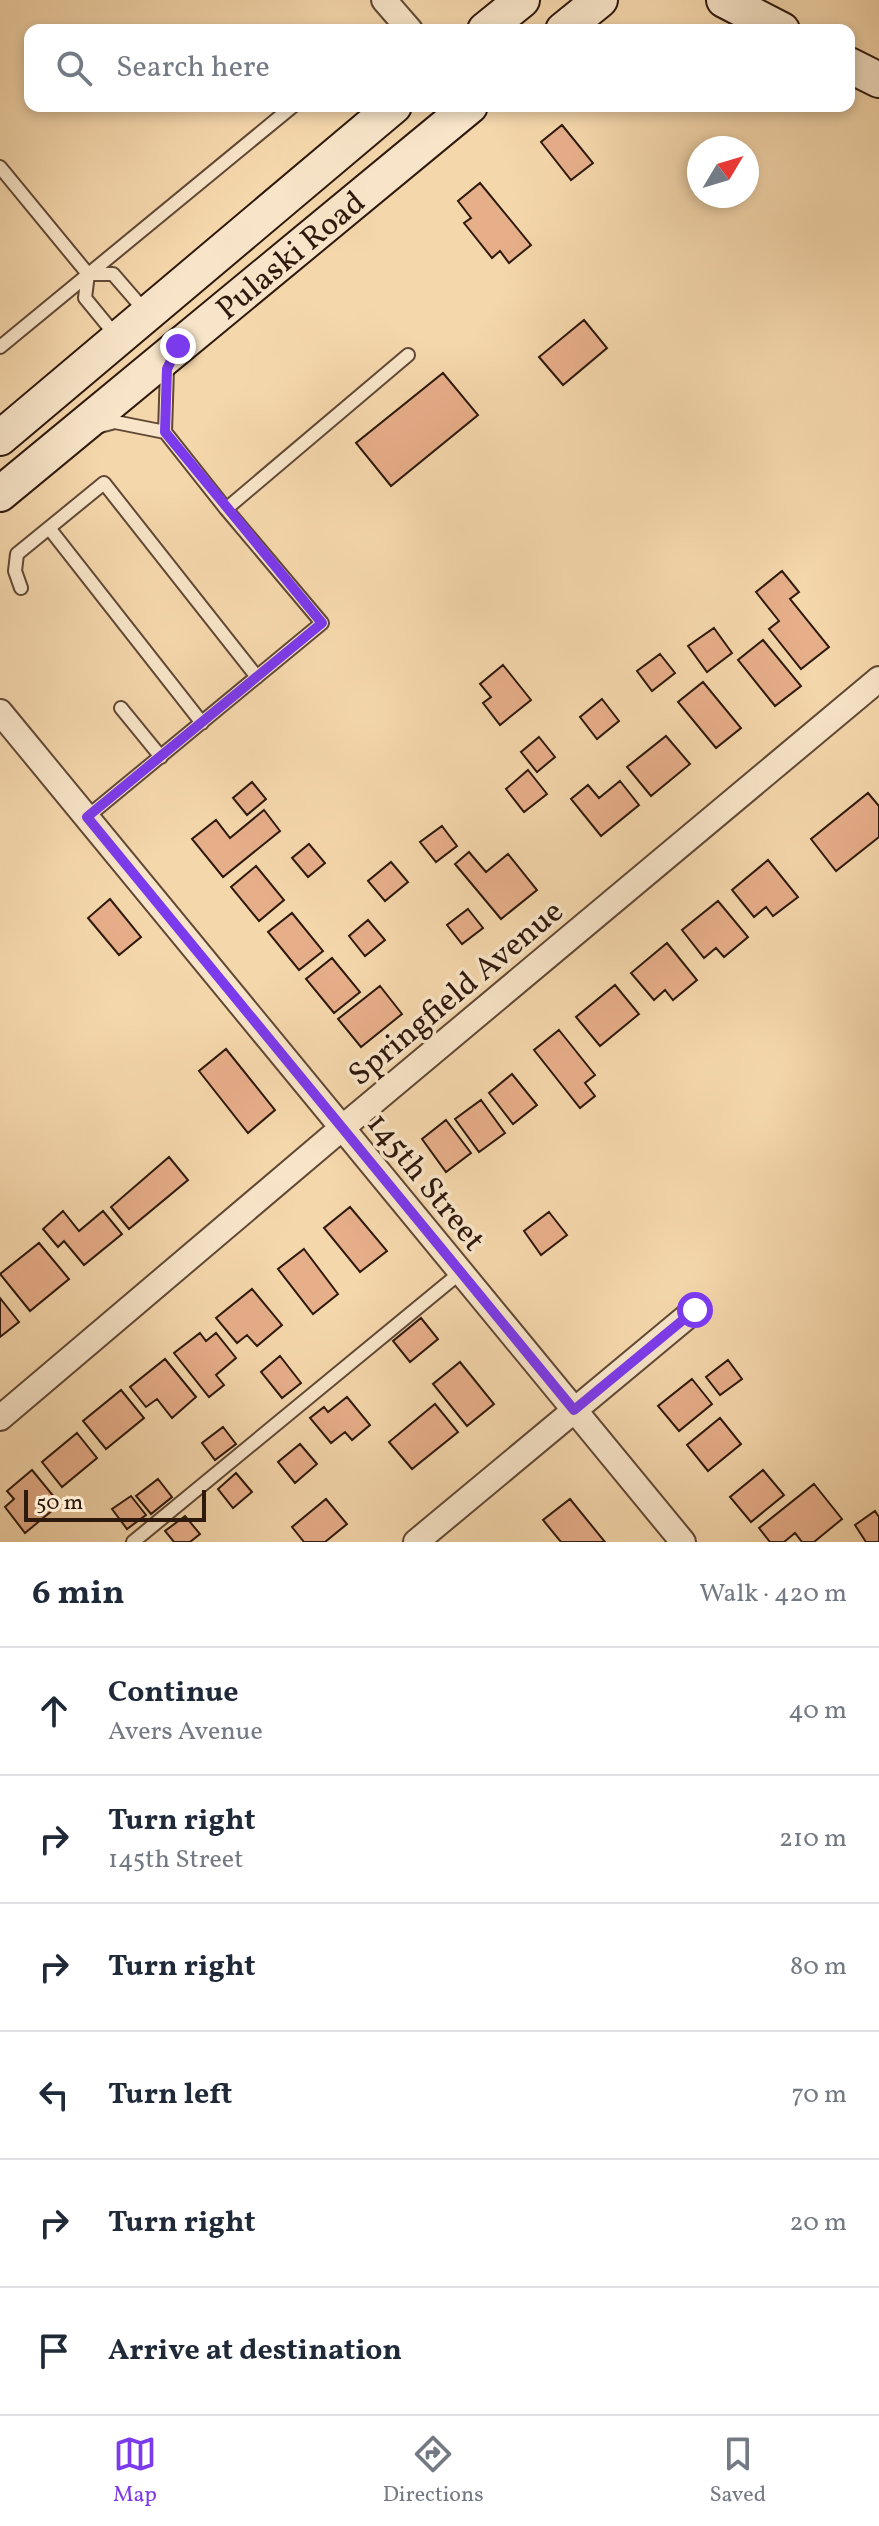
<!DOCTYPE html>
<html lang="en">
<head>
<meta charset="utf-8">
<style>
  :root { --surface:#fff; --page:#f2f2f3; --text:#1f2937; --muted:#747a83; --line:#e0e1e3; --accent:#7c3aed }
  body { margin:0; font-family:Vollkorn,serif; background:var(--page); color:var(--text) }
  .compass { position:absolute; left:687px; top:136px; width:72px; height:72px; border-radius:50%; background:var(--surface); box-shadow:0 4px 12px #0003; rotate:52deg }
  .scale { position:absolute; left:24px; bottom:20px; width:182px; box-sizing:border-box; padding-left:8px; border:4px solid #2e190d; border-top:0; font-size:22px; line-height:28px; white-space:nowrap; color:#2e190d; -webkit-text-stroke:6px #f8e5c9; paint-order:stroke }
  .stop { position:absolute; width:24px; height:24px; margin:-18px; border:6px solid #7c3aed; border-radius:50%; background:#fff }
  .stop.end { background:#7c3aed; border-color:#fff; box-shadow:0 2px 8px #0008 }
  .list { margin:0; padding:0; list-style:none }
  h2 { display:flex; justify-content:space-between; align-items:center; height:104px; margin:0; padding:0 32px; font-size:34px }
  h2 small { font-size:26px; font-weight:400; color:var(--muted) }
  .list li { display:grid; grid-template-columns:52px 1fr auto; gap:24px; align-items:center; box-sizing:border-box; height:128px; padding:0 32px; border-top:2px solid var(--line) }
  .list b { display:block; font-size:30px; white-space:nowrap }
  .list p { margin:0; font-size:26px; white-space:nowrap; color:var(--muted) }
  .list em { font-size:26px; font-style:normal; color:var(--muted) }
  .icon { flex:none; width:44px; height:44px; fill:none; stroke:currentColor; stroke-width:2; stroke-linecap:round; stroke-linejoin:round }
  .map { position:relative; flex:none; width:879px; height:1542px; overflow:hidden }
  .search { position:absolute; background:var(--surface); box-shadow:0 4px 12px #0003; left:24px; right:24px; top:24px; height:88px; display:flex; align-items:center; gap:20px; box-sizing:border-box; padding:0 28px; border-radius:16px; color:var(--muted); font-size:30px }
  .sheet { height:872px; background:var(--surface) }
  nav { display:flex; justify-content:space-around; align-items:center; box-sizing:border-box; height:112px; border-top:2px solid var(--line); background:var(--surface); font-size:22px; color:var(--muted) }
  nav a { display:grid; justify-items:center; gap:4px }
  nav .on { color:var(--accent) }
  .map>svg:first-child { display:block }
  .building { fill:#e7ae8a; stroke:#2e190d; stroke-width:2 }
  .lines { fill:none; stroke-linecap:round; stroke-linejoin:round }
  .lane-casing { stroke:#604835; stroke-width:16 }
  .street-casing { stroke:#604835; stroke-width:28 }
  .secondary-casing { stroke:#2e190d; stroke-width:38 }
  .lane { stroke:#f8e5c9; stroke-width:12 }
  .street { stroke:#f8e5c9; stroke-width:24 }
  .secondary { stroke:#f8e5c9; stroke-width:34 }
  .route { stroke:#7c3aed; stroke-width:10 }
  .labels { text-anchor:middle; stroke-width:7; stroke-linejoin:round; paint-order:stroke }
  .street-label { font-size:32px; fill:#2e190d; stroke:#f8e5c9 }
</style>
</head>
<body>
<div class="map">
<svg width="879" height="1542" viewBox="0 0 879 1542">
  <rect width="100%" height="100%" fill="#f5d7ac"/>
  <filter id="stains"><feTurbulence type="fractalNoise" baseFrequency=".0025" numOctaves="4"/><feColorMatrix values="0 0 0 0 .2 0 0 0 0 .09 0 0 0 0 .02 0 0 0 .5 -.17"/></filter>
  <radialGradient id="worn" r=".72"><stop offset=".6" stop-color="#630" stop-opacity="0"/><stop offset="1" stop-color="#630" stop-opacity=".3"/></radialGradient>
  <path class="building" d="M562 125 593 163 571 180 541 142Z
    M480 183 531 245 509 263 500 251 492 258 464 223 471 218 458 201Z
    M584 320 607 348 563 385 539 357Z
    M443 373 478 415 391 486 356 443Z
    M782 571 799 592 790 599 829 647 801 669 769 629 779 621 756 592Z
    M714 628 732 653 707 672 688 646Z
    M763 640 801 686 775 706 738 660Z
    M660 654 675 673 652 691 637 671Z
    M503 665 531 700 500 725 483 703 491 697 480 684Z
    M703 682 741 728 716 748 678 702Z
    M602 699 619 721 597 739 580 717Z
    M666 736 690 764 651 796 627 767Z
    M539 737 555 757 537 772 521 752Z
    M528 770 547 794 524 812 506 789Z
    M620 781 639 805 601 836 571 799 588 785 599 798Z
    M252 782 266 799 247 815 233 798Z
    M868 793 879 806V837L836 871 811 839Z
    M264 810 280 831 223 877 192 839 216 820 230 838Z
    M442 826 457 846 436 862 420 842Z
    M309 844 325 863 308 877 292 858Z
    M469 852 486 872 508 854 537 890 501 919 455 864Z
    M768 860 798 897 773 916 766 907 754 917 732 890Z
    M391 862 408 882 385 901 368 881Z
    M256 866 284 900 259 921 231 887Z
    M110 899 141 937 119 955 88 918Z
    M718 901 748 937 724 957 716 948 704 958 682 930Z
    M468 909 483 928 462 944 447 925Z
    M292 913 323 951 299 970 268 932Z
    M368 920 385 940 365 956 349 936Z
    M667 943 697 980 673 1000 665 990 654 1000 631 973Z
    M332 958 360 992 334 1013 306 979Z
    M615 985 639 1014 600 1046 576 1017Z
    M380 986 402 1014 361 1047 338 1019Z
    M559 1030 595 1075 585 1083 595 1096 580 1108 534 1050Z
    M226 1049 275 1110 248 1133 199 1071Z
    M512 1074 537 1105 513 1124 489 1093Z
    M481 1100 505 1133 479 1152 455 1119Z
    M446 1120 471 1153 446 1172 422 1139Z
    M169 1157 188 1180 129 1229 111 1207Z
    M350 1207 387 1251 360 1272 324 1228Z
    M63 1211 79 1231 103 1211 122 1234 84 1265 64 1241 58 1247 43 1229Z
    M549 1212 567 1235 541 1255 524 1231Z
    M39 1243 69 1279 30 1311 0 1274Z
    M304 1249 338 1294 313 1314 278 1269Z
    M252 1289 282 1325 257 1346 247 1335 237 1343 216 1318Z
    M0 1298 19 1322 0 1337Z
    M421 1318 438 1339 410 1362 393 1341Z
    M200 1333 206 1341 216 1333 236 1358 216 1375 224 1385 209 1397 174 1353Z
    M280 1356 301 1383 282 1398 261 1372Z
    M165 1359 196 1397 172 1418 157 1399 146 1407 130 1387Z
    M728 1360 742 1379 720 1395 706 1377Z
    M460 1362 494 1404 467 1426 433 1384Z
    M692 1379 712 1404 679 1431 658 1406Z
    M121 1390 144 1418 106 1449 83 1421Z
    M347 1397 370 1425 352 1440 345 1432 331 1443 310 1418 324 1407 328 1412Z
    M435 1404 458 1432 412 1469 389 1442Z
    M720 1418 741 1444 708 1471 687 1445Z
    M223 1427 236 1444 215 1460 202 1443Z
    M77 1433 97 1458 62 1487 42 1462Z
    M300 1444 317 1464 295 1483 278 1462Z
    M32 1470 60 1504 25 1533 5 1507 14 1499 7 1491Z
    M763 1470 784 1495 751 1522 730 1497Z
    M236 1473 252 1492 233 1508 218 1489Z
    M158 1479 172 1497 151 1514 136 1496Z
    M814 1484 842 1519 814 1542H802L795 1533 784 1542H770L759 1528Z
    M131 1496 146 1515 127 1529 112 1509Z
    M326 1499 347 1524 325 1542H304L292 1527Z
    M570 1499 605 1542H561L543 1520Z
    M875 1511 879 1517V1542H866L855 1525Z
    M185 1516 200 1534 190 1542H174L165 1531Z"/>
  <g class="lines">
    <defs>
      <path id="lane" d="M0 167 88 274
        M117 337 85 298 88 274H113L145 311
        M0 347 293 106
        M100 426 115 422 165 432 226 509
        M165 432 167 369 169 364
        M49 528 202 723
        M21 588 15 571 17 554 104 483 257 677
        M121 708 161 757
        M87 817 322 623 226 509 408 355
        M133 1542 461 1272"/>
      <path id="street" d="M384 0 410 30
        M0 712 683 1542
        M0 1418 342 1128 879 679
        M416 1542 695 1310"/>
      <g id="secondary">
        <path d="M724 0 782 30"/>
        <path d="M485 30 522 0"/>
        <path d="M563 30 600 0"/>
        <path d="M849 65 879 80"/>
        <path d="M0 438 394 106"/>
        <path id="s1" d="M0 494 470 106"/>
      </g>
    </defs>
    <use href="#lane" class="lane-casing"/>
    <use href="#street" class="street-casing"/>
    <use href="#secondary" class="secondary-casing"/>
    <use href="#lane" class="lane"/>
    <use href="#street" class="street"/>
    <use href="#secondary" class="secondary"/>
  </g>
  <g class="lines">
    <path class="route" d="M178 346 167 369 165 432 322 623 87 817 574 1410 695 1310"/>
  </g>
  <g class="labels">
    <g class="street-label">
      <text dy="11" stroke="none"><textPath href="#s1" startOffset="376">Pulaski Road</textPath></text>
      <text transform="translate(455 992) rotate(-40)" y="11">Springfield Avenue</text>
      <text transform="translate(427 1181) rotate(51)" y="11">145th Street</text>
    </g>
  </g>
  <rect width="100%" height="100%" filter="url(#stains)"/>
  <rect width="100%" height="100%" fill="url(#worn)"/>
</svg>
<svg class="compass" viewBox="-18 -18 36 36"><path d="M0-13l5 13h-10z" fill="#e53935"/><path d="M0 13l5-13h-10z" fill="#747a83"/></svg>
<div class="scale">50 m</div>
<div class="stop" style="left:695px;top:1310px"></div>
<div class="stop end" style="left:178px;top:346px"></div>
<div class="search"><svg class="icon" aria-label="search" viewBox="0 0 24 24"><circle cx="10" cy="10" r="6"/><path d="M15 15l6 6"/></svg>Search here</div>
</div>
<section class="sheet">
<h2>6 min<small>Walk · 420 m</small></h2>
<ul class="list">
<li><svg class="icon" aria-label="ahead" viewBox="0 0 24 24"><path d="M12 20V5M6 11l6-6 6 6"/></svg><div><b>Continue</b><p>Avers Avenue</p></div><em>40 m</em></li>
<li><svg class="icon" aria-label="right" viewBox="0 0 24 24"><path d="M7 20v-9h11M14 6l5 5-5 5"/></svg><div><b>Turn right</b><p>145th Street</p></div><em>210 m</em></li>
<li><svg class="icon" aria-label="right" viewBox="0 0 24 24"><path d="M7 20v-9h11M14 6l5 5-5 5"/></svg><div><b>Turn right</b></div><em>80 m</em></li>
<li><svg class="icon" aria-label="left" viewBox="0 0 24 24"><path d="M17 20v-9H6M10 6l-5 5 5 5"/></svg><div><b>Turn left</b></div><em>70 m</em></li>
<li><svg class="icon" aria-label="right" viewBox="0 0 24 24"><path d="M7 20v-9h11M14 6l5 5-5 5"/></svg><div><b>Turn right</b></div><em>20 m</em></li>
<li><svg class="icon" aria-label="arrive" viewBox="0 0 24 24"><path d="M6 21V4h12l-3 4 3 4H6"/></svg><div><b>Arrive at destination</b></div></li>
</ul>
</section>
<nav>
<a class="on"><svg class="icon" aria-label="map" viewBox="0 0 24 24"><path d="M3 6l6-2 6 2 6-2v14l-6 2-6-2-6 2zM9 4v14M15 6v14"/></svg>Map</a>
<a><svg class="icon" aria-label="directions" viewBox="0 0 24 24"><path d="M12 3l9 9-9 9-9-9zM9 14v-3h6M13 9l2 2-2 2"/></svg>Directions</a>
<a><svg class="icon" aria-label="saved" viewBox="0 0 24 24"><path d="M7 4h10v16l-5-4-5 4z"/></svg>Saved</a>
</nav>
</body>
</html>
